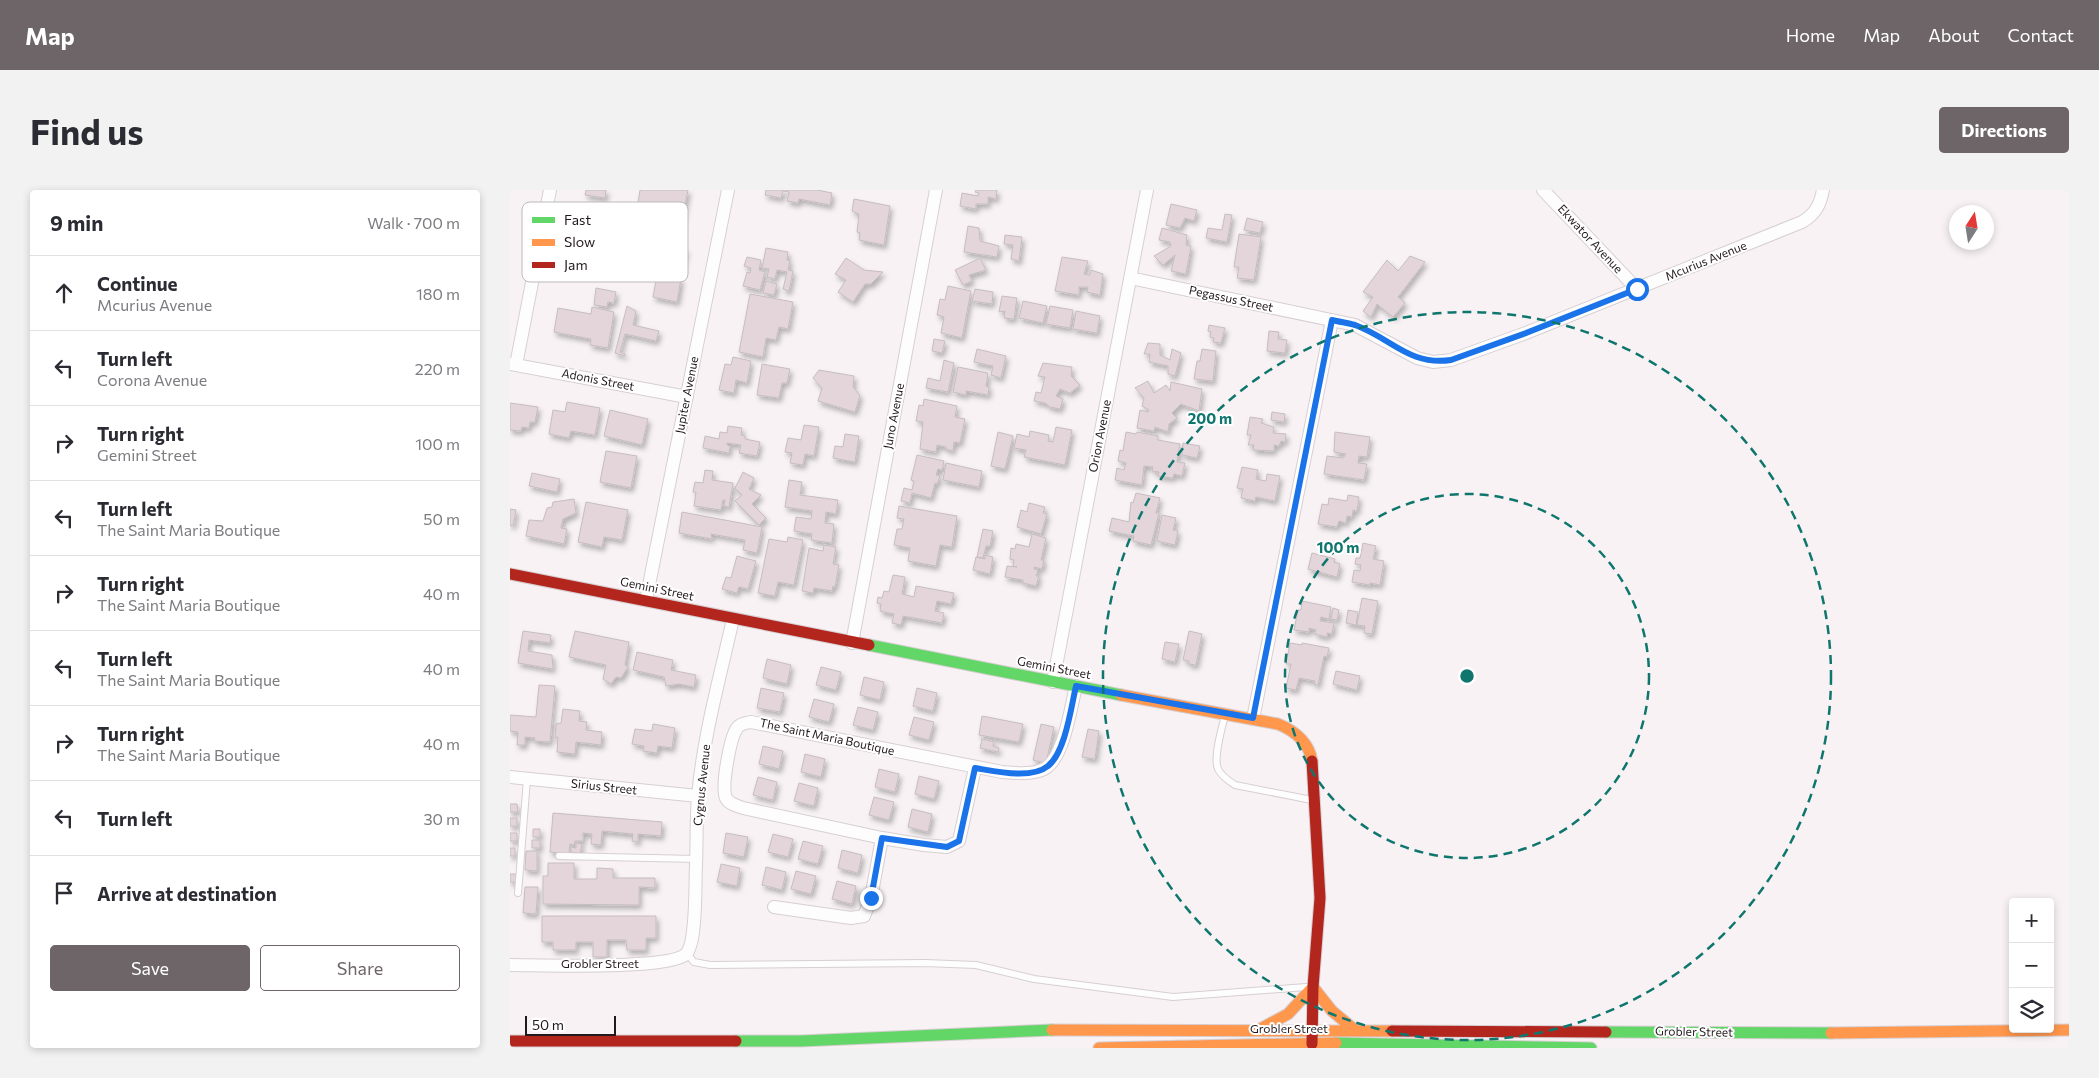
<!DOCTYPE html>
<html lang="en">
<head>
<meta charset="utf-8">
<style>
  :root { --surface:#fff; --page:#f2f2f3; --text:#2b2b33; --muted:#7c7c81; --line:#e1e1e2; --accent:#6e6568 }
  body { margin:0; font-family:Commissioner,sans-serif; background:var(--page); color:var(--text) }
  .controls { position:absolute; right:15px; bottom:15px; display:grid; overflow:hidden; border-radius:5px; box-shadow:0 2px 8px #0003 }
  .controls button { width:45px; height:45px; display:grid; place-items:center; padding:0; border:0; border-bottom:1px solid var(--line); background:var(--surface); color:var(--text); font:25px sans-serif }
  .compass { position:absolute; left:1439px; top:15px; width:45px; height:45px; border-radius:50%; background:var(--surface); box-shadow:0 2px 8px #0003; rotate:12deg }
  .scale { position:absolute; left:15px; bottom:12px; width:91px; box-sizing:border-box; padding-left:5px; border:2px solid #23191d; border-top:0; font-size:14px; line-height:18px; white-space:nowrap; color:#23191d; -webkit-text-stroke:4px #fff; paint-order:stroke }
  .stop { position:absolute; width:15px; height:15px; margin:-11px; border:4px solid #1a73e8; border-radius:50%; background:#fff }
  .stop.end { background:#1a73e8; border-color:#fff; box-shadow:0 1px 5px #0008 }
  .list { margin:0; padding:0; list-style:none }
  h2 { display:flex; justify-content:space-between; align-items:center; height:65px; margin:0; padding:0 20px; font-size:21px }
  h2 small { font-size:16px; font-weight:400; color:var(--muted) }
  .list li { display:grid; grid-template-columns:32px 1fr auto; gap:15px; align-items:center; box-sizing:border-box; height:75px; padding:0 20px; border-top:1px solid var(--line) }
  .list b { display:block; font-size:19px; white-space:nowrap }
  .list p { margin:0; font-size:16px; white-space:nowrap; color:var(--muted) }
  .list em { font-size:16px; font-style:normal; color:var(--muted) }
  .actions { display:flex; gap:10px; padding:15px 20px }
  .actions a { flex:1; padding:11px 0; border:1px solid var(--accent); border-radius:5px; text-align:center; font-size:18px; color:var(--accent) }
  .actions .main { background:var(--accent); color:#fff }
  .icon { flex:none; width:28px; height:28px; fill:none; stroke:currentColor; stroke-width:2; stroke-linecap:round; stroke-linejoin:round }
  .map { position:relative; flex:none; width:1559px; height:858px; overflow:hidden; border-radius:5px }
  header { display:flex; align-items:center; gap:30px; box-sizing:border-box; height:70px; padding:0 25px; background:var(--accent); color:#fff }
  header strong { font-size:24px }
  nav { display:flex; gap:28px; margin-inline-start:auto; font-size:18px }
  .intro { display:flex; align-items:center; justify-content:space-between; box-sizing:border-box; height:120px; padding:0 30px }
  h1 { margin:0; font-size:35px }
  .button { padding:12px 22px; border-radius:5px; background:var(--accent); color:#fff; font-size:18px; font-weight:700 }
  main { display:flex; gap:30px; padding:0 30px }
  aside { flex:1; background:var(--surface); border-radius:5px; box-shadow:0 2px 8px #0003 }
  .map>svg:first-child { display:block }
  .building { fill:#e4d5db; stroke:#c5bdc0; filter:url(#shadow) }
  .lines { fill:none; stroke-linecap:round; stroke-linejoin:round }
  .lane-casing { stroke:#d7cfd2; stroke-width:8 }
  .street-casing { stroke:#d7cfd2; stroke-width:14 }
  .fast-casing { stroke:#d7cfd2; stroke-width:13 }
  .slow-casing { stroke:#d7cfd2; stroke-width:13 }
  .jam-casing { stroke:#d7cfd2; stroke-width:13 }
  .lane { stroke:#fefdfd; stroke-width:6 }
  .street { stroke:#fefdfd; stroke-width:12 }
  .fast { stroke:#63d668; stroke-width:11 }
  .slow { stroke:#ff974d; stroke-width:11 }
  .jam { stroke:#b3261e; stroke-width:11 }
  .route { stroke:#1a73e8; stroke-width:6 }
  .ring { fill:none; stroke:#0f766e; stroke-width:2.5; stroke-dasharray:9 6 }
  .labels { text-anchor:middle; stroke-width:4; stroke-linejoin:round; paint-order:stroke }
  .street-label { font-size:12px; fill:#23191d; stroke:#fff }
  .key { fill:#fff; stroke:#bdbabb; stroke-width:1 }
  .key-label { font-size:14px; fill:#23191d }
  .centre { fill:#0f766e; stroke:#fff; stroke-width:2.5 }
  .ring-label { font-size:15px; text-anchor:middle; font-weight:bold; fill:#0f766e; stroke:#fff; stroke-width:4; stroke-linejoin:round; paint-order:stroke }
</style>
</head>
<body>
<header>
<strong>Map</strong>
<nav><a>Home</a><a>Map</a><a>About</a><a>Contact</a></nav>
</header>
<div class="intro"><h1>Find us</h1><a class="button">Directions</a></div>
<main>
<aside>
<h2>9 min<small>Walk · 700 m</small></h2>
<ul class="list">
<li><svg class="icon" aria-label="ahead" viewBox="0 0 24 24"><path d="M12 20V5M6 11l6-6 6 6"/></svg><div><b>Continue</b><p>Mcurius Avenue</p></div><em>180 m</em></li>
<li><svg class="icon" aria-label="left" viewBox="0 0 24 24"><path d="M17 20v-9H6M10 6l-5 5 5 5"/></svg><div><b>Turn left</b><p>Corona Avenue</p></div><em>220 m</em></li>
<li><svg class="icon" aria-label="right" viewBox="0 0 24 24"><path d="M7 20v-9h11M14 6l5 5-5 5"/></svg><div><b>Turn right</b><p>Gemini Street</p></div><em>100 m</em></li>
<li><svg class="icon" aria-label="left" viewBox="0 0 24 24"><path d="M17 20v-9H6M10 6l-5 5 5 5"/></svg><div><b>Turn left</b><p>The Saint Maria Boutique</p></div><em>50 m</em></li>
<li><svg class="icon" aria-label="right" viewBox="0 0 24 24"><path d="M7 20v-9h11M14 6l5 5-5 5"/></svg><div><b>Turn right</b><p>The Saint Maria Boutique</p></div><em>40 m</em></li>
<li><svg class="icon" aria-label="left" viewBox="0 0 24 24"><path d="M17 20v-9H6M10 6l-5 5 5 5"/></svg><div><b>Turn left</b><p>The Saint Maria Boutique</p></div><em>40 m</em></li>
<li><svg class="icon" aria-label="right" viewBox="0 0 24 24"><path d="M7 20v-9h11M14 6l5 5-5 5"/></svg><div><b>Turn right</b><p>The Saint Maria Boutique</p></div><em>40 m</em></li>
<li><svg class="icon" aria-label="left" viewBox="0 0 24 24"><path d="M17 20v-9H6M10 6l-5 5 5 5"/></svg><div><b>Turn left</b></div><em>30 m</em></li>
<li><svg class="icon" aria-label="arrive" viewBox="0 0 24 24"><path d="M6 21V4h12l-3 4 3 4H6"/></svg><div><b>Arrive at destination</b></div></li>
</ul>
<div class="actions"><a class="main">Save</a><a>Share</a></div>
</aside>
<div class="map">
<svg width="1559" height="858" viewBox="0 0 1559 858">
  <defs>
    <filter id="shadow"><feDropShadow dx="2.5" dy="4" stdDeviation="2.5" flood-color="#0004"/></filter>
  </defs>
  <rect width="100%" height="100%" fill="#f8f2f4"/>
  <path class="building" d="M76 0H96L95 8 75 5Z
    M130 0H178L170 39 151 35 155 19 128 13Z
    M256 0H307L322 3 320 15 289 9 288 13 277 11 279 2 273 1 271 8 255 5Z
    M466 0H487L486 9 478 7V14H466V19L450 16 452 3 468 6 469 3 465 2Z
    M344 9 380 16 374 55 349 50 350 43 347 42 349 24 342 21Z
    M661 14 687 20 684 31 675 28 670 38 656 35Z
    M715 24 722 25 717 52 696 48 698 38 712 40Z
    M737 28 753 32 750 43 734 40Z
    M458 36 469 38 470 51 489 56 487 67 454 62Z
    M652 38 677 45 676 55 681 56 676 84 661 81 665 65 653 75 644 66 661 56 660 52 649 50Z
    M729 44 751 47 744 90 727 88 729 77H724Z
    M495 45 512 47 509 71 501 69 503 55 494 54Z
    M135 51 176 59 171 82 163 80 161 87 171 89 167 112 143 107 148 79 130 75Z
    M256 58 278 62 277 70 280 71 278 80 283 81 279 101 273 99 277 82 267 80 265 89 257 87 259 79 252 78Z
    M900 66 915 72 888 107 895 113 883 127 867 114 861 127 853 121 863 107 853 102 877 70 888 81Z
    M237 67 251 70 249 80 255 82 250 100 233 96 237 82 240 83 241 78 234 76Z
    M552 67 578 71 574 84 580 85 581 80 593 84 590 105 577 102 578 97H569V105L545 101Z
    M336 68 354 80 373 82 361 94H355L343 112 328 102 336 90 325 84Z
    M470 68 476 80 459 85 462 91 453 95 445 80Z
    M256 91 267 94 264 105 253 103Z
    M438 96 461 101 452 148 431 143 434 127 427 125 430 109 435 110Z
    M86 98 106 102 104 113 98 112 97 117 84 115Z
    M465 99 483 102 482 114 462 111Z
    M240 104 283 112 278 139 269 137 266 150 256 148 253 167 229 162Z
    M492 106 507 108 504 129 494 128 495 121 489 122Z
    M513 111 537 116 533 133 509 128Z
    M117 116 126 121 123 135 149 141 146 151 115 144 110 162 115 164V166L105 163Z
    M540 116 563 120 560 138 536 134Z
    M82 117 104 122 98 158 80 155 81 149 44 142 48 118 81 124Z
    M566 121 590 126 587 143 563 139Z
    M699 135 715 138 711 153 703 152 704 148 700 147 701 142 698 141Z
    M759 141 769 142 768 149 777 150 775 163 757 161Z
    M424 149 435 151 432 163 422 161Z
    M638 153 650 154V165L660 170 662 159 671 163 665 186 658 184V176L639 172 640 164H634Z
    M467 159 496 166 491 188 481 185 483 176 464 172Z
    M692 159 706 161 703 191 684 189 687 171H690Z
    M223 167 241 171 237 193 226 190 224 203 209 200 215 174 221 175Z
    M434 170 444 173 438 202 416 198 418 188 430 191Z
    M533 173 562 177 561 186 570 195 560 203 550 199 546 206 553 209 550 219 540 217 535 213 524 211 526 202 531 203 535 187 528 186Z
    M252 174 280 179 277 193H272L269 208 247 205Z
    M448 177 478 183 476 196 479 197 478 205 456 201V205L443 202Z
    M309 180 344 186 343 197 350 206 345 222 308 211 312 198 303 188Z
    M638 191 644 203 656 195 660 201 661 192 692 199 689 221 671 214 662 223 667 228 659 234 658 242 645 237 644 241 627 238 630 220 638 222 639 220 632 216 634 208 625 198Z
    M414 209 447 216 445 227 455 229 450 253 444 252 443 261 436 259V257L427 255 426 262 410 259 413 232 406 231 409 215 413 216Z
    M57 212 90 218 85 245 61 241 59 248 39 244 43 220 55 222Z
    M0 213 28 217 25 232H20L19 238 12 237 11 241 0 240Z
    M100 220 138 229 132 255 94 246Z
    M762 222 775 224 774 232 761 230Z
    M740 227 753 229 751 233 764 237 763 243 776 244 775 252 771 251 769 256 764 255V261L743 260 744 255H738L741 245H737Z
    M294 235 309 237 304 266 295 264 293 275 280 273 282 263 275 262 278 248 291 250Z
    M218 236 232 238 231 245 235 246V249L250 252 247 266 229 263 231 255 217 253V255L220 256 219 263 193 258 195 246 209 249 210 242 217 243Z
    M546 237 562 240 555 275 514 267 516 260 504 258 507 244 519 247 520 241 539 245 538 251 543 252Z
    M488 242 503 246 495 279 481 276Z
    M616 242 626 244 627 242 648 246V250L670 254 667 272 675 273 672 286 664 284 663 288 648 286 649 282 642 281 643 277 634 276 632 295 605 290 607 278 614 280 616 273 608 271 610 260 613 261Z
    M825 242 860 247 857 267 849 266 848 273 857 274 854 290 814 284 817 266 833 268 836 264 824 262Z
    M335 244 349 246 345 272 323 268 325 256 333 257Z
    M673 253 690 256 687 268 672 265Z
    M96 261 127 266 121 298 90 292Z
    M407 265 434 271 432 280 428 279 426 285 430 286 427 294 425 293 421 308 402 303 400 313 391 311 394 298 402 300 404 291 401 290Z
    M436 273 472 281 469 297 433 290Z
    M732 277 748 280 746 289 756 291 757 284 770 286 765 311 746 307 745 311 731 308 733 299 727 298Z
    M195 280 203 281 202 290 223 293 219 317 214 316 215 310H213L211 320 184 316 186 302H183L185 292 193 293Z
    M233 282 244 288 239 299 251 305 242 314 256 328 249 335 225 311 232 305 225 298Z
    M22 283 50 289 47 302 19 296Z
    M279 290 292 292 290 305 328 310 326 324 316 322 315 333 324 334 322 353 301 350 302 344 284 341 286 327 301 329 302 321 275 317Z
    M626 303 650 308 646 323H649L641 355 623 351 624 346 599 341 602 328 619 332 621 312 623 313Z
    M838 305 849 307 847 321 843 320 842 327 837 326 836 333 829 331 827 337 808 334 812 314 818 315 819 308 837 311Z
    M64 309 66 323 53 329 51 338 57 339 54 354 16 346 19 330 33 331 37 318 42 317 43 312Z
    M76 312 118 320 112 350 94 347 92 357 68 352Z
    M519 313 535 317 533 323 537 324 531 344 507 337 511 320 517 322Z
    M389 316 447 326 442 357 430 355 426 376 398 371 400 358 384 355 387 339H392L394 329 387 328Z
    M0 319 6 320 3 336 0 335Z
    M172 322 252 337 247 363 233 360 235 350 201 344 202 349 169 343Z
    M652 325 666 328 663 340 668 341 665 355 647 351Z
    M473 339 483 341 480 356H476L473 368 467 367Z
    M522 344 536 348 531 370H534L532 379 524 377V379L528 380 526 386H529L526 396 513 393V390L495 387 497 376 507 377 503 376 504 370 500 369 501 358 505 359 506 354 519 357Z
    M278 347 293 350 284 395 268 392 265 406 248 403 259 349 277 352Z
    M853 353 866 356 863 369 874 371 870 395 860 393V395L842 392 844 380 850 381 851 375 845 374 846 368H850Z
    M314 355 326 357 323 374 329 375 325 397 323 396 322 401 304 398 303 403 292 401 299 358 313 361Z
    M802 363 825 369 824 372 830 374 827 387 798 379Z
    M475 365 483 367 480 384 463 380 466 367 475 369Z
    M227 366 246 371 238 399 229 397 227 403 212 399 216 387 221 388Z
    M383 385 395 387 392 404 404 407 406 396 444 403 441 414 427 411 425 421 434 423 432 433 393 426 391 435 382 433 384 424 370 421 371 414 367 413 368 407 372 408 374 401 379 402Z
    M852 408 868 411 862 444 854 443 855 436 847 435Z
    M792 411 821 417 819 429 811 427 810 431 824 433 822 444 817 443V447L805 444 806 440 799 438V442L784 440 788 420H791Z
    M823 418 829 420 827 430 821 429Z
    M838 420 848 422 846 435 836 433Z
    M13 441 41 445 40 453 19 450 18 461 42 465 43 479 8 473Z
    M65 441 119 452 115 475 118 477 111 488 106 487 101 494 93 489 96 475 59 467Z
    M679 441 692 444 686 475 679 474V471L673 470Z
    M655 452 669 454 665 472 652 469Z
    M780 453 792 455V453L819 458 817 467 814 466 808 495 804 494 805 491 789 488 786 500 776 498 781 474H776Z
    M127 462 163 470 161 480 186 485 184 497 169 494 156 496 154 487 123 480Z
    M257 469 281 475 277 494 253 488Z
    M311 477 331 482 326 500 306 495Z
    M826 481 850 486 847 500 823 494Z
    M354 487 374 492 370 510 350 505Z
    M29 495 45 496 40 552 24 551 25 548 15 547V555H7L8 542 0 541V525L26 527Z
    M251 498 274 503 270 522 247 518Z
    M407 498 427 503 423 521 403 516Z
    M304 509 324 514 319 532 299 527Z
    M348 517 368 522 363 540 343 535Z
    M53 519 70 521 69 531 77 532 76 540 92 542 91 555 66 552 65 564 47 562 48 547 45 548 46 534 51 533Z
    M472 526 513 534 509 552 469 545Z
    M404 527 424 532 419 550 399 545Z
    M143 534 165 538 162 558 148 556 147 563 133 561 134 556 122 554 125 539 142 541Z
    M531 534 544 537 536 573 523 570Z
    M578 539 589 541 585 569 572 567Z
    M472 549 484 552 483 556 489 558 488 562 470 558Z
    M253 556 273 561 269 579 249 574Z
    M295 564 315 569 311 587 291 582Z
    M369 579 389 584 385 602 365 597Z
    M409 586 429 591 424 609 405 604Z
    M248 587 267 592 263 610 243 605Z
    M289 593 308 598 304 616 284 611Z
    M364 607 384 612 379 630 359 625Z
    M0 614H7L8 622H0Z
    M402 619 422 624 418 642 398 637Z
    M43 623 152 632 151 646 128 644V652L122 651 123 644 92 641 91 655 81 654 82 644 73 643V651H65L64 655 60 654 59 664 40 662Z
    M0 628H7V636H0Z
    M23 639H30V647H23Z
    M0 643H7V651H0Z
    M216 643 238 647 234 667 213 663Z
    M263 644 283 649 278 667 258 662Z
    M22 650H30V658H22Z
    M293 651 313 656 308 674 288 669Z
    M66 653 72 654 70 663 61 662V657L66 658Z
    M0 658H5V666H0Z
    M332 660 352 665 348 683 328 678Z
    M16 661H27V681L15 680Z
    M38 673H64V689H87V678L103 679V688H145V698L129 697V715L33 714V686H38Z
    M211 674 230 678 227 696 207 692Z
    M256 677 276 682 272 700 252 695Z
    M286 681 306 686 301 704 281 699Z
    M0 684H6V692H0Z
    M327 691 346 696 342 714 322 709Z
    M15 697H28L26 724 13 723Z
    M32 726H146V748H136V760H117L116 750H97V767H83V752H66V760H43V752H32Z"/>
  <g class="lines">
    <defs>
      <path id="lane" d="M715 525C712 538 703 567 708 579 711 586 719 591 725 595L802 610
        M49 666 186 669
        M8 703 17 589
        M177 764 184 772 200 775 415 773 466 775 524 789 663 807 796 797"/>
      <path id="street" d="M1033 0 1127 99
        M620 88 845 135 907 168 923 172 941 170 1016 143 1292 32C1305 24 1310 16 1313 0
        M0 174 177 207
        M6 175 40 0
        M136 410 218 0
        M342 453 426 0
        M543 492 637 0
        M743 529 822 130
        M465 578 449 651 437 657 414 655 372 648 233 618C227 616 219 614 216 608 211 597 220 548 227 538 231 533 236 533 241 532L492 582C505 583 522 585 534 579 554 569 561 516 566 496
        M0 587 188 606
        M264 717 341 728 354 726 361 708 372 648
        M0 775C29 775 160 780 176 764 187 754 185 692 186 675 187 652 186 629 188 607 193 547 210 487 223 429"/>
      <path id="fast" d="M359 455 611 505
        M1096 842 1321 843
        M226 851H291L542 840
        M826 853 1081 858"/>
      <path id="slow" d="M611 505 768 534C785 541 799 553 802 571
        M750 839 778 824 803 797 822 821 845 840
        M542 840 882 841
        M1321 843 1559 840
        M589 858 826 853"/>
      <path id="jam" d="M0 384 359 455
        M802 571 810 708 803 797 802 854
        M882 841 1096 842
        M0 851H226"/>
    </defs>
    <use href="#lane" class="lane-casing"/>
    <use href="#street" class="street-casing"/>
    <use href="#fast" class="fast-casing"/>
    <use href="#slow" class="slow-casing"/>
    <use href="#jam" class="jam-casing"/>
    <use href="#lane" class="lane"/>
    <use href="#street" class="street"/>
    <use href="#fast" class="fast"/>
    <use href="#slow" class="slow"/>
    <use href="#jam" class="jam"/>
  </g>
  <g class="lines">
    <path class="route" d="M361 708 372 648 437 657 449 651 465 578C484 581 521 590 538 576 555 563 561 518 566 496L743 528 822 130C830 132 838 133 845 135 881 148 899 176 941 170L1016 143 1127 99"/>
  </g>
  <g class="ring">
    <circle cx="957" cy="486" r="182"/>
    <circle cx="957" cy="486" r="364"/>
  </g>
  <g class="labels">
    <g class="street-label">
      <text transform="translate(1080 49) rotate(47)" y="4">Ekwator Avenue</text>
      <text transform="translate(1196 71) rotate(-22)" y="4">Mcurius Avenue</text>
      <text transform="translate(721 109) rotate(12)" y="4">Pegassus Street</text>
      <text transform="translate(88 190) rotate(11)" y="4">Adonis Street</text>
      <text transform="translate(177 205) rotate(-79)" y="4">Jupiter Avenue</text>
      <text transform="translate(384 226) rotate(-79)" y="4">Juno Avenue</text>
      <text transform="translate(590 246) rotate(-79)" y="4">Orion Avenue</text>
      <text transform="translate(147 399) rotate(12)" y="4">Gemini Street</text>
      <text transform="translate(544 478) rotate(11)" y="4">Gemini Street</text>
      <text transform="translate(317 547) rotate(12)" y="4">The Saint Maria Boutique</text>
      <text transform="translate(192 595) rotate(-84)" y="4">Cygnus Avenue</text>
      <text transform="translate(94 597) rotate(6)" y="4">Sirius Street</text>
      <text x="90" y="778">Grobler Street</text>
      <text x="779" y="843">Grobler Street</text>
      <text transform="translate(1184 842) rotate(1)" y="4">Grobler Street</text>
    </g>
  </g>
  <rect x="12" y="12" width="166" height="80" rx="8" class="key"/>
  <rect x="22" y="27" width="23" height="6" fill="#63d668"/>
  <rect x="22" y="49" width="23" height="7" fill="#ff974d"/>
  <rect x="22" y="72" width="23" height="6" fill="#b3261e"/>
  <g class="key-label">
    <text x="54" y="35">Fast</text>
    <text x="54" y="57">Slow</text>
    <text x="54" y="80">Jam</text>
  </g>
  <circle cx="957" cy="486" r="8" class="centre"/>
  <g class="ring-label">
    <text x="700" y="234">200 m</text>
    <text x="828" y="363">100 m</text>
  </g>
</svg>
<div class="controls">
<button>+</button>
<button>−</button>
<button><svg class="icon" aria-label="layers" viewBox="0 0 24 24"><path d="M12 4l9 5-9 5-9-5zM3 14l9 5 9-5"/></svg></button>
</div>
<svg class="compass" viewBox="-18 -18 36 36"><path d="M0-13l5 13h-10z" fill="#e53935"/><path d="M0 13l5-13h-10z" fill="#7c7c81"/></svg>
<div class="scale">50 m</div>
<div class="stop" style="left:1127px;top:99px"></div>
<div class="stop end" style="left:361px;top:708px"></div>
</div>
</main>
</body>
</html>
